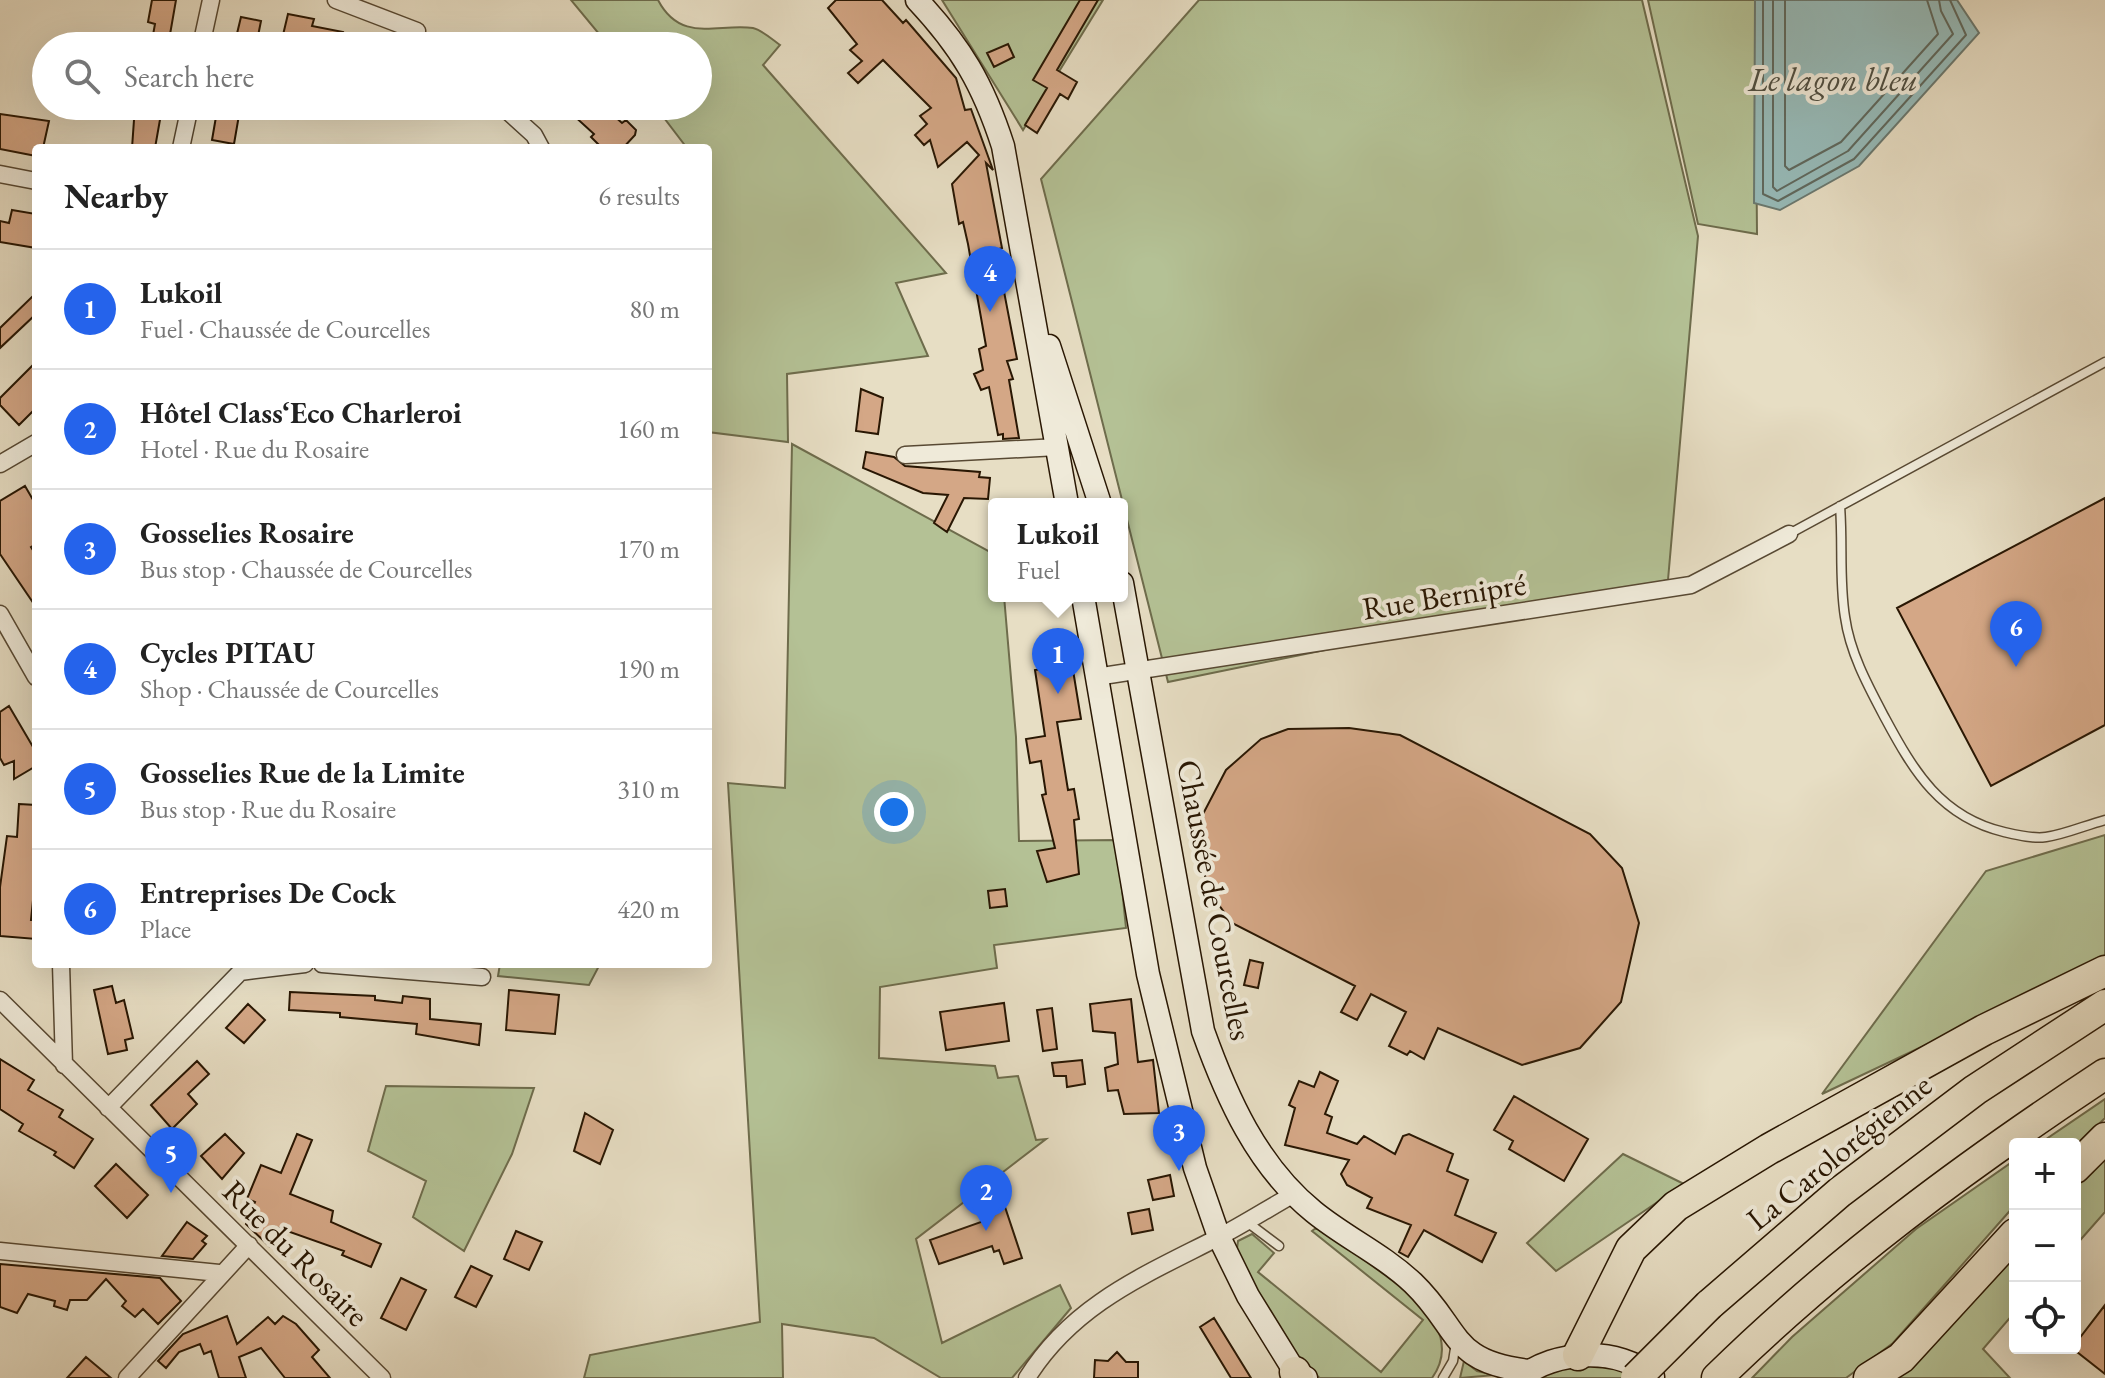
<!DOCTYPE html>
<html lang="en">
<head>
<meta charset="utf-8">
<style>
  :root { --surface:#fff; --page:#f2f2f2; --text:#222; --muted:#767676; --line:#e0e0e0; --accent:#2563eb }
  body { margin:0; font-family:"EB Garamond",serif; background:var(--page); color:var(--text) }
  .controls { position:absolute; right:24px; bottom:24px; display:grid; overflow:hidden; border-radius:8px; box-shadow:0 8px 32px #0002 }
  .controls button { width:72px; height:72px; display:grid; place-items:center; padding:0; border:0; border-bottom:2px solid var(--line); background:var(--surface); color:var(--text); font:40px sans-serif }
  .you { position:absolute; left:894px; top:812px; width:28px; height:28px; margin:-20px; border:6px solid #fff; border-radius:50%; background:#1a73e8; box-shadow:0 0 0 12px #1a73e833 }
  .badge { display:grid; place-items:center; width:52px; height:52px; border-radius:50%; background:var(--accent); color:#fff; font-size:26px; font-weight:700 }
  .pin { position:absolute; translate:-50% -66px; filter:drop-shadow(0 2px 4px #0008) }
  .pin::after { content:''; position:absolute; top:42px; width:28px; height:24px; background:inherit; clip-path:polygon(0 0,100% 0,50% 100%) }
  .popup { position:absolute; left:988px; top:498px; width:140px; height:104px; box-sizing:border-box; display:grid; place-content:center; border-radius:8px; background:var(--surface); filter:drop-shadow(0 2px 6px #0005); font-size:26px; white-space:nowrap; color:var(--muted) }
  .popup b { font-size:30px; color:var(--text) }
  .popup::after { content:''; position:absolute; left:50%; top:100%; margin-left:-16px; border:16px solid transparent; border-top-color:var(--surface) }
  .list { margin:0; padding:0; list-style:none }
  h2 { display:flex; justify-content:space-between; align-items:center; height:104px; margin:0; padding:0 32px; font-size:34px }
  h2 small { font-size:26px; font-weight:400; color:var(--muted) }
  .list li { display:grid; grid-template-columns:52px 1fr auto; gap:24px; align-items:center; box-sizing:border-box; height:120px; padding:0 32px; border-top:2px solid var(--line) }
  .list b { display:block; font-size:30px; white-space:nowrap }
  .list p { margin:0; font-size:26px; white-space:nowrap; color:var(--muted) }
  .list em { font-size:26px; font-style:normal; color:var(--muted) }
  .icon { flex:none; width:44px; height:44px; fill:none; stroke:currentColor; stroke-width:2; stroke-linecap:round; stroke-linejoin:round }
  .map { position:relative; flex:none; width:2105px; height:1378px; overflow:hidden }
  .search { position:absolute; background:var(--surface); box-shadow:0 8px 32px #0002; left:32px; top:32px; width:680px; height:88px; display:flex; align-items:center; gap:20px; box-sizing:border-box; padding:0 28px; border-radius:44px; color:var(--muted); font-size:30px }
  .panel { position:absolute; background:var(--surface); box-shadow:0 8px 32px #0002; left:32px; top:144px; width:680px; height:824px; border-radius:8px }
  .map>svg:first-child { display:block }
  .green { fill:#b4c195; stroke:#6e6c4c; stroke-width:2 }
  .water { fill:#97bbb9; stroke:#6b7970; stroke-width:2 }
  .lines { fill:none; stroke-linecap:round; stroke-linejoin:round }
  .shore { stroke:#60695e; stroke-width:2 }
  .building { fill:#d4a786; stroke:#291703; stroke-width:2 }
  .lane-casing { stroke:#584933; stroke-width:11 }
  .street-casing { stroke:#584933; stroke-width:19 }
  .secondary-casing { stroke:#291703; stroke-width:25 }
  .highway-casing { stroke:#291703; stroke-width:33 }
  .lane { stroke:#efead9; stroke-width:8 }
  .street { stroke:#efead9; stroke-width:16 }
  .secondary { stroke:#efead9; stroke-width:22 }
  .highway { stroke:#e7dec4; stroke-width:30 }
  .highway-bridge-casing { stroke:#291703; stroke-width:33; stroke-linecap:butt }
  .highway-bridge { stroke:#e7dec4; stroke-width:30 }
  .labels { text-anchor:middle; stroke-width:8; stroke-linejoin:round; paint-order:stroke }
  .street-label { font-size:32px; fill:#291703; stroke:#efead9 }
  .water-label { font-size:34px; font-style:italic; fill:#505043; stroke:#efead9 }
</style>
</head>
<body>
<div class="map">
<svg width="2105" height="1378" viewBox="0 0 2105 1378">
  <rect width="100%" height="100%" fill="#e7dec4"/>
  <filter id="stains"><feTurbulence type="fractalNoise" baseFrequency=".0025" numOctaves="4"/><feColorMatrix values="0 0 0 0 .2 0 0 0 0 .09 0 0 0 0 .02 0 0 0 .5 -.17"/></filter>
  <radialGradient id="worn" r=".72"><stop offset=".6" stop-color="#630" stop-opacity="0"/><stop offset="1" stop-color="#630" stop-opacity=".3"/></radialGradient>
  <path class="green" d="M571 0H658C681 44 718 23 753 28 762 30 773 40 780 45L763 65 946 273 896 283 928 356 787 374 788 442 708 432V148H687L655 106H698V46H609Z
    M942 0H1103L1023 130Z
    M1199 0H1642L1698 236 1668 580 1168 682 1041 179Z
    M1648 0H1755L1757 234 1698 224Z
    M792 444 994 554V596H1004L1016 737 1019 841 1117 840 1126 928 994 945 997 968 880 987 879 1058 995 1066 998 1078 1018 1076 1036 1140 1046 1139 916 1239 942 1343 1060 1285 1071 1308 1012 1378H941L874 1338 782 1324 783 1378H584L590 1355 760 1322 728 783 785 788Z
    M2105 835V960L1822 1094 1986 871Z
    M500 964H600L589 985 498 976Z
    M386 1086 534 1088 512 1154 464 1251 413 1217 426 1181 368 1151Z
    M2105 1099V1118L2075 1147V1144H2039Z
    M2105 1141V1212L2075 1246V1175Z
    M1623 1154 1684 1184 1556 1271 1527 1243Z
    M2015 1160V1205L1893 1343 1846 1378H1752L1792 1337 1916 1229Z
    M1316 1228C1358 1256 1477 1315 1432 1378H1320C1280 1351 1258 1291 1237 1249L1238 1241 1252 1234 1274 1253 1258 1272 1381 1372 1423 1320 1312 1231Z
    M2015 1242V1312L1983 1349 2010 1378H1894Z
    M1578 1355 1654 1378H1520Z
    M1464 1361 1477 1371 1495 1375 1460 1378Z"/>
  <path class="water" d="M1755 0H1957L1979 33 1859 166 1780 210 1754 203Z"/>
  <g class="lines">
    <path class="shore" d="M1763 0V194L1778 201 1854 159 1966 35 1950 0
      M1773 0V187L1777 191 1848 151 1953 34 1941 11 1939 0
      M1785 0V166L1789 170 1841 142 1938 34 1927 0"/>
  </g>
  <path class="building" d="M152 0H176L168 46H151L155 24 148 22Z
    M836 0H882L903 23 906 20 956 78 965 110 971 109 993 170 986 163 1002 248 996 250 1017 359 1007 361 1013 379 1009 380 1019 438 1003 439V434L998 435 989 387 981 390 974 374 983 370 979 349 986 346 968 244 963 222 959 224 952 184 979 155 967 142 938 167 930 140 924 145 915 135 927 124 920 116 931 108 883 60 858 83 848 73 862 61 850 50 857 44 828 8Z
    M1080 0H1098L1057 70 1077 82 1068 99 1060 94 1037 133 1025 125 1047 88 1033 80Z
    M288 14 314 19 312 26 343 32 340 46 283 35Z
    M241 17 261 21 256 46H234Z
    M1008 44 1014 57 994 67 987 53Z
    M135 106H158L156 113 161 114 155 148H132Z
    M579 106H603L622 123 626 120 636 130 635 135 623 148H602L591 137 594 134 572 114Z
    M217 111 239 115 234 144 212 140Z
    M0 114 49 121 43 148H36V156L0 149Z
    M12 210 36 214V248L0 242V221L9 223Z
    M36 293V314L0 348V328Z
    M36 362V408L19 425 0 405V398Z
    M861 389 883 398 878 434 856 431Z
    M866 452 894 457 905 466 980 472 979 477 990 478 988 499 964 498 947 532 934 523 948 495 923 493 863 468Z
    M25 486 36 505V544L31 547 36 555V607L0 554V501Z
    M2105 498V725L1991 786 1897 608Z
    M1072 664 1081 719 1057 722 1068 790 1074 789 1079 819 1074 820 1079 874 1047 882 1037 851 1055 848 1042 795 1046 794 1041 761 1030 763 1026 739 1045 736 1035 670Z
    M9 706 36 752V766L14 779V761L4 765 0 758V712Z
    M1349 728 1400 735 1590 834 1622 868 1639 923 1621 1002 1580 1048 1522 1065 1438 1028 1424 1059 1410 1051 1407 1055 1389 1046 1406 1012 1371 994 1357 1020 1341 1012 1355 986 1232 923 1208 890 1201 856 1203 814 1226 770 1261 739 1288 729Z
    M19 804 36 805V871L31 920H36V939L0 936V887L7 836 17 837Z
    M1005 889 1007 906 990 908 988 891Z
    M1250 960 1263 963 1258 988 1244 985Z
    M112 986 116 1003 124 1000 133 1038 125 1040 127 1050 108 1054 94 990Z
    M509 990 559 995 555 1034 506 1030Z
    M290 992 375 996V1000L402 1003 403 996 430 999V1019L481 1024 479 1045 416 1034 417 1024 340 1017V1013L289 1010Z
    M1131 999 1138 1062 1153 1060 1159 1113 1124 1114 1118 1090 1108 1091 1105 1068 1118 1064 1115 1033 1093 1031 1090 1004Z
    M1004 1003 1009 1041 946 1050 940 1012Z
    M248 1004 265 1020 244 1043 226 1028Z
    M1052 1008 1057 1049 1043 1051 1037 1010Z
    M0 1059 34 1080 28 1090 63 1110 59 1117 93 1139 74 1168 54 1155 56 1152 19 1131 23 1124 0 1109Z
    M1082 1060 1085 1084 1067 1087 1066 1076H1054L1052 1063Z
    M197 1061 209 1074 188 1094 197 1104 172 1129 151 1105Z
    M1320 1072 1338 1081 1325 1114 1332 1117 1327 1133 1357 1144 1364 1136 1395 1154 1403 1136 1409 1134 1453 1154 1447 1171 1468 1180 1455 1215 1496 1233 1482 1262 1424 1230 1408 1257 1399 1252 1411 1225 1367 1208 1372 1198 1347 1185 1341 1174 1349 1160 1285 1145 1295 1108 1289 1105 1299 1081 1314 1087Z
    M1514 1096 1588 1139 1564 1181 1509 1149 1513 1141 1494 1130Z
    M585 1113 613 1130 600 1164 574 1151Z
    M225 1134 244 1153 222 1179 201 1156Z
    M297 1134 312 1140 290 1194 333 1211 331 1222 381 1244 371 1267 342 1255 344 1251 276 1227 269 1246 246 1224 255 1202 247 1199 261 1165 281 1173Z
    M116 1164 148 1195 127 1218 95 1186Z
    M1170 1175 1174 1196 1153 1200 1148 1180Z
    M998 1186 1022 1258 1004 1264 999 1250 994 1252 992 1246 939 1264 930 1240 984 1221 974 1194Z
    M1149 1209 1153 1230 1132 1234 1128 1213Z
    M187 1222 207 1236 202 1241 206 1244 193 1259 162 1256Z
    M516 1231 542 1242 529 1270 504 1259Z
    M0 1264 160 1278 181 1301 158 1324 143 1309 135 1317 122 1306 126 1301 106 1279 87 1300H70L67 1310 54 1306 55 1301 28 1294 17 1313 0 1307Z
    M471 1266 492 1276 476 1307 455 1297Z
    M401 1278 426 1290 406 1330 381 1318Z
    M2105 1305V1374L2072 1348Z
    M227 1316 237 1344 268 1317 275 1324 283 1316 296 1324 319 1350 312 1357 330 1378H285L261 1348 239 1357 246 1378H219L211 1351 204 1354 200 1344 179 1352 166 1368 158 1361 183 1334Z
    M1214 1318 1251 1378H1231L1200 1327Z
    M1117 1352 1126 1362H1138V1378H1094L1095 1360 1108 1361Z
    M86 1357 111 1378H67Z"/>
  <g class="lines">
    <defs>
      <path id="lane" d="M1840 506C1843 543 1839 580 1845 617 1850 653 1868 686 1885 718 1914 772 1941 817 2004 832 2017 835 2033 839 2046 837 2066 834 2086 825 2105 820
        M1789 534 2105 362
        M1247 1222 1279 1246
        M1443 1378 1453 1361 1456 1342"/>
      <path id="street" d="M336 0 417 31
        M201 46 211 0
        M502 106 534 135 541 148
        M181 148 190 106
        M0 174 36 181
        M905 455 1058 447
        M0 464 36 443
        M0 614 36 677
        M1096 677 1691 585 1789 534
        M61 964 64 1065
        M322 964 482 977
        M240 972 305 964
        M0 1000 382 1378
        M108 1108 248 964
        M0 1251 219 1273
        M127 1378 249 1245
        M1027 1378C1073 1304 1145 1275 1219 1237 1244 1224 1269 1208 1294 1194"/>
      <path id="secondary" d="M917 0C961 47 983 84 1003 146L1067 504
        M1049 346 1100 504
        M1122 583 1203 1031C1227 1098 1257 1166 1314 1212 1346 1238 1382 1254 1413 1283 1461 1329 1449 1362 1529 1371
        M1083 596 1148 974 1195 1168 1219 1237 1248 1296 1295 1372 1306 1378
        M1520 1378C1555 1350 1619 1346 1653 1377"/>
      <path id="highway" d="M2075 1168 2105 1138
        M1709 1305 1840 1192 1975 1090 2105 1005
        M1578 1355 1631 1249 1676 1206 1769 1149 1984 1030 2105 971
        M1295 1372 1298 1378
        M1717 1378C1835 1262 1967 1165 2105 1074
        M1869 1378 1901 1358 2015 1234"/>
    </defs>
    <use href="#lane" class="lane-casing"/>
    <use href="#street" class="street-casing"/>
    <use href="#secondary" class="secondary-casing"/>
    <use href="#highway" class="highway-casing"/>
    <use href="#lane" class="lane"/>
    <use href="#street" class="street"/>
    <use href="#secondary" class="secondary"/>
    <use href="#highway" class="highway"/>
    <defs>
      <path id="highway-bridge" d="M1636 1378 1709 1305"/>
    </defs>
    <use href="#highway-bridge" class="highway-bridge-casing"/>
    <use href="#highway-bridge" class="highway-bridge"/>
  </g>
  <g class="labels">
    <g class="street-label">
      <text transform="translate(1444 596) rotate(-9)" y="11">Rue Bernipré</text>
      <text transform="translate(1215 900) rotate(79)" y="11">Chaussée de Courcelles</text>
      <text transform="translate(1839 1152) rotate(-39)" y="11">La Carolorégienne</text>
      <text transform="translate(296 1253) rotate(45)" y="11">Rue du Rosaire</text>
    </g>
    <g class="water-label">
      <text x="1833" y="91">Le lagon bleu</text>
    </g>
  </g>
  <rect width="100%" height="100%" filter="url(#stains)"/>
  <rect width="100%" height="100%" fill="url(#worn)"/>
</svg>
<div class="controls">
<button>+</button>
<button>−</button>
<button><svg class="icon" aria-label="locate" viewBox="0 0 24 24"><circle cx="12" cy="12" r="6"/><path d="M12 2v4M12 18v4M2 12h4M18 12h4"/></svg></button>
</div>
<div class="you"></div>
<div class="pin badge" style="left:1058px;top:694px">1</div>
<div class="popup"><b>Lukoil</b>Fuel</div>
<div class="pin badge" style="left:986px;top:1231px">2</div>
<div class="pin badge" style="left:1179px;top:1171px">3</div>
<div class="pin badge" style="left:990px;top:312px">4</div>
<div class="pin badge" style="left:171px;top:1193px">5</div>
<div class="pin badge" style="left:2016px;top:667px">6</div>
<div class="search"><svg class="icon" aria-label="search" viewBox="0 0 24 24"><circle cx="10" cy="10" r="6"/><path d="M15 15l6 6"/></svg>Search here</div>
<section class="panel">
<h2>Nearby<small>6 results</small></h2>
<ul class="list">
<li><span class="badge">1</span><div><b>Lukoil</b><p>Fuel · Chaussée de Courcelles</p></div><em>80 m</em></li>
<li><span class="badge">2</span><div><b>Hôtel Class‘Eco Charleroi</b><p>Hotel · Rue du Rosaire</p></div><em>160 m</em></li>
<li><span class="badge">3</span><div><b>Gosselies Rosaire</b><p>Bus stop · Chaussée de Courcelles</p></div><em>170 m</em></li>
<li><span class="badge">4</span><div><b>Cycles PITAU</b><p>Shop · Chaussée de Courcelles</p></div><em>190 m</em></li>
<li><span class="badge">5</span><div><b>Gosselies Rue de la Limite</b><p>Bus stop · Rue du Rosaire</p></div><em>310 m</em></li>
<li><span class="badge">6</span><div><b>Entreprises De Cock</b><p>Place</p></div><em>420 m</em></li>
</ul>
</section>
</div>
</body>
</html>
